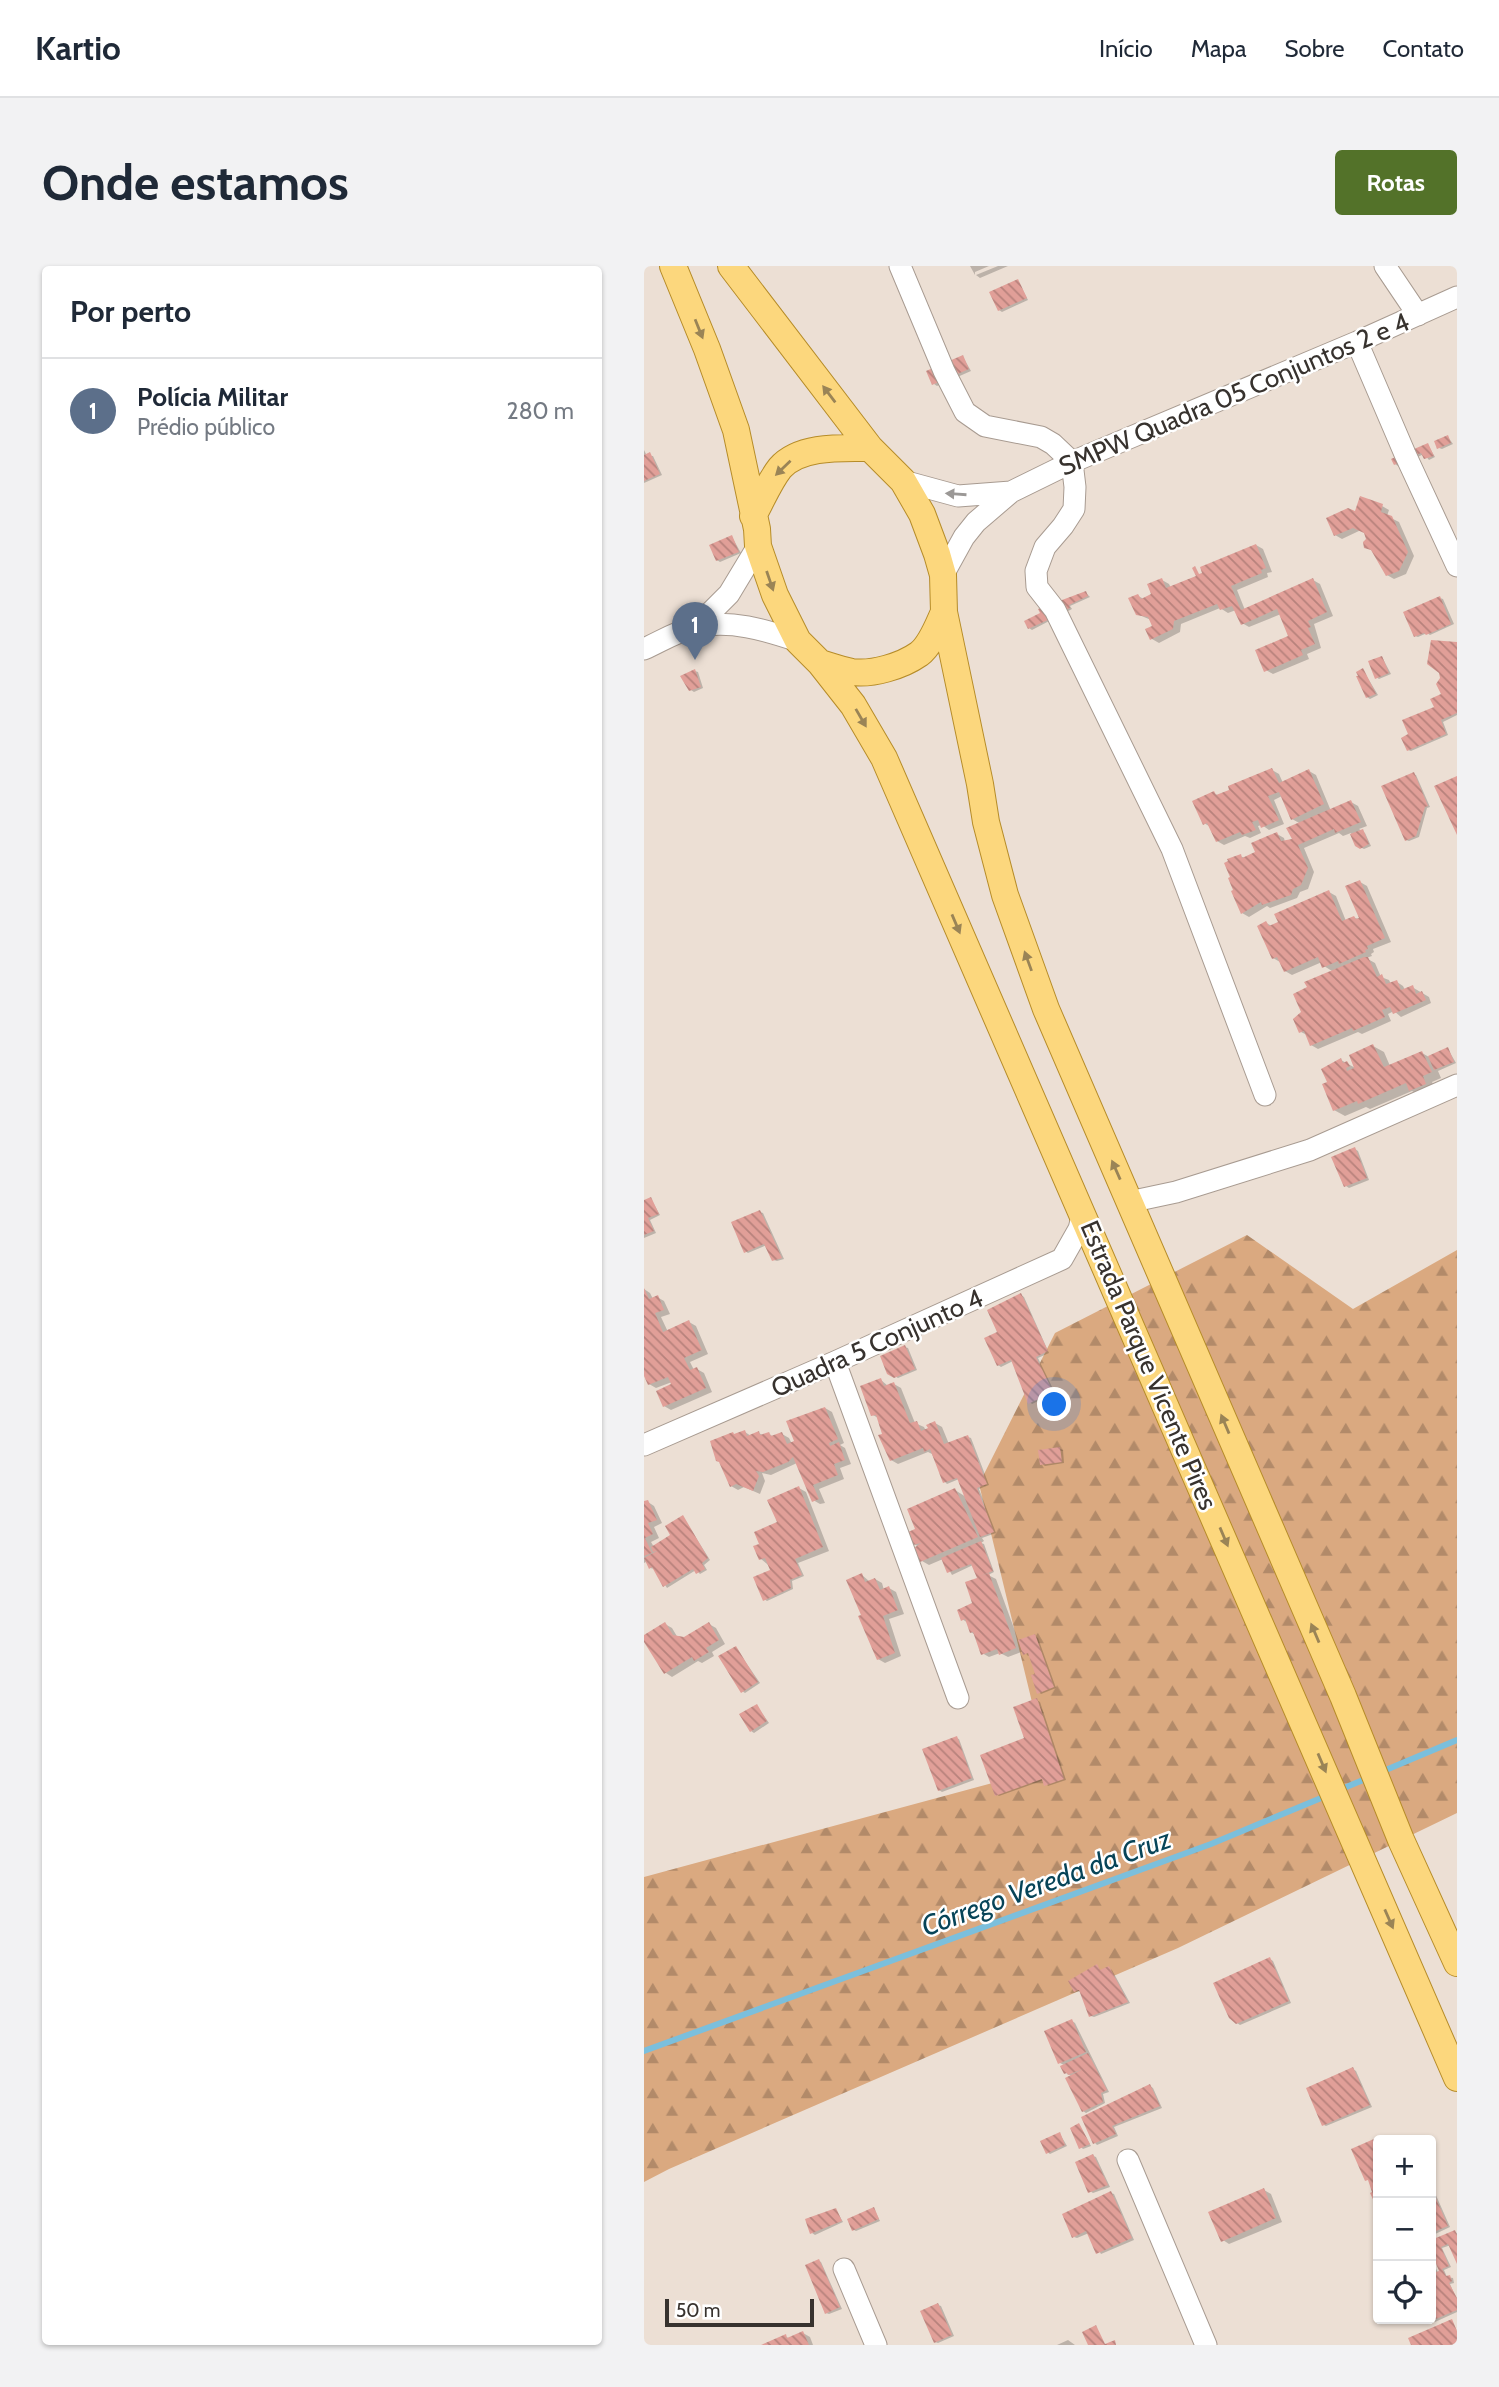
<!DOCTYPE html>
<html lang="pt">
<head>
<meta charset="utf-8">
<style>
  :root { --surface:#fff; --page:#f2f2f3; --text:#1f2937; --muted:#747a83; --line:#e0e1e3; --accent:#537229 }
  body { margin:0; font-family:Cabin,sans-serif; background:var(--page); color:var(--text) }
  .controls { position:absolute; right:21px; bottom:21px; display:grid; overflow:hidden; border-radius:7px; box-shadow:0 2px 5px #0004 }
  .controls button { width:63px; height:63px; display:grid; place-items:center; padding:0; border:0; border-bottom:2px solid var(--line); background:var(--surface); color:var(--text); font:35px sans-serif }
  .scale { position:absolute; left:21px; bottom:18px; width:149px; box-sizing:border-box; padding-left:7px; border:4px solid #37322e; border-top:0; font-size:19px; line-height:24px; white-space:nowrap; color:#37322e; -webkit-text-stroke:5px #fff; paint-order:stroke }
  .you { position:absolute; left:411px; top:1139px; width:24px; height:24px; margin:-18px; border:5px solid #fff; border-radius:50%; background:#1a73e8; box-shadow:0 0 0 10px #1a73e833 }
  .badge { display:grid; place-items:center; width:46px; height:46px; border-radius:50%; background:var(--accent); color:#fff; font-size:23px; font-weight:700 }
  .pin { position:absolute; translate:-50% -58px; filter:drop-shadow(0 2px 4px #0008) }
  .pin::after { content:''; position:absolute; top:37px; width:24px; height:21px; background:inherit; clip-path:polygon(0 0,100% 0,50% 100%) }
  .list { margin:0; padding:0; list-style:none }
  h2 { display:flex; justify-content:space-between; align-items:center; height:91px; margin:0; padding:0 28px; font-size:30px }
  h2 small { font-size:23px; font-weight:400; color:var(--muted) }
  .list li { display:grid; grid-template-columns:46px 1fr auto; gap:21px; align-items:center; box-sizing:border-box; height:105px; padding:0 28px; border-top:2px solid var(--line) }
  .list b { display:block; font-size:26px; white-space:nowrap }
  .list p { margin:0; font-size:23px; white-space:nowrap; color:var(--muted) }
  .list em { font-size:23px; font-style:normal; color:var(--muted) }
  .icon { flex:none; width:38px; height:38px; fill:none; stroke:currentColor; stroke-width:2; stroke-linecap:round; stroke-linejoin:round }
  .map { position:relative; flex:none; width:813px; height:2079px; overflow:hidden; border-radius:7px }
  header { display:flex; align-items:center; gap:42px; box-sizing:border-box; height:98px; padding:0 35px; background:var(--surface); border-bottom:2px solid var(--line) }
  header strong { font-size:33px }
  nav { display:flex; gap:38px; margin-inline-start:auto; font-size:24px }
  .intro { display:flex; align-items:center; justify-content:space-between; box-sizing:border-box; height:168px; padding:0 42px }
  h1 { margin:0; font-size:49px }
  .button { padding:18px 32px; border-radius:7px; background:var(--accent); color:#fff; font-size:24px; font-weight:700 }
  main { display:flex; gap:42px; padding:0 42px }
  aside { flex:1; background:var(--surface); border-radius:7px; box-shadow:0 2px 5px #0004 }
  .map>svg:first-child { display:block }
  .forest { fill:url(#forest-firs) }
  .shadow { fill:#0003 }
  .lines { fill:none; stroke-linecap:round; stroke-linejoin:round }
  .stream { stroke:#7bbfdc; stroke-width:6 }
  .building { fill:url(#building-back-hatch) }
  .minor-casing { stroke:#a89b91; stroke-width:23 }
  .major-casing { stroke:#b68c29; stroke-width:28 }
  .minor { stroke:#fff; stroke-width:21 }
  .major { stroke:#fcd77d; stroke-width:26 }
  .oneway { fill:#9a8456 }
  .oneway2 { fill:#9b9896 }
  .labels { text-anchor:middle; stroke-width:5; stroke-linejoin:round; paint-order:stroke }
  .street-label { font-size:26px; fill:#37322e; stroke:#fff }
  .water-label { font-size:28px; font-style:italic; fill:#074458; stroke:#fff }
</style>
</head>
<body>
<header>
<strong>Kartio</strong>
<nav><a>Início</a><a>Mapa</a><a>Sobre</a><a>Contato</a></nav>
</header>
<div class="intro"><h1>Onde estamos</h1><a class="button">Rotas</a></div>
<main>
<aside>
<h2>Por perto<small></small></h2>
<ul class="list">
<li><span class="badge" style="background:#5c6f8a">1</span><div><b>Polícia Militar</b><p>Prédio público</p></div><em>280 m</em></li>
</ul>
</aside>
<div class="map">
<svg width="813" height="2079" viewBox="0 0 813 2079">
  <defs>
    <pattern id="forest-firs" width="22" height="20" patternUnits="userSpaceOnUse" patternTransform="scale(1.75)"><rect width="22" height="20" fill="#daa980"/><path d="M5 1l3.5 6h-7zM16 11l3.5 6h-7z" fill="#b28a69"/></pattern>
    <pattern id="building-back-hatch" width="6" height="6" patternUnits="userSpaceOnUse" patternTransform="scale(1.75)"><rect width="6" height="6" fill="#e19f98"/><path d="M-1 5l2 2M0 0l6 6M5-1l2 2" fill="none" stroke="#b7827c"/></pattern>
  </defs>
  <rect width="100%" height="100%" fill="#ecdfd4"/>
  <path class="forest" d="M603 969 709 1043 813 984V1547L534 1682 25 1903 0 1916V1611L404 1502 335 1218 411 1067Z"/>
  <path class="shadow" d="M326 0H345L331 6V9Z
    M354 0H364L336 12 332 9Z
    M374 15 384 34 358 46 355 44Z
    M319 91 327 105 293 120 290 118Z
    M804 171 809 178 798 183 795 182Z
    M784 179 791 191 785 194 780 188 754 200 751 198Z
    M0 184 3 190H9L18 209 0 217Z
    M738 240 745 244 743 250 755 256 770 290 762 308 750 313 743 309 729 285 721 281 724 273 722 266 717 264 698 273 691 269 712 247Z
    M88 271 97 287 76 296 73 294Z
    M612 279 619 283 628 306 623 307 624 311 593 324 601 344 669 314 676 318 689 350 670 358 677 382 663 388 665 393 629 408 622 404 647 371 637 348 605 361 598 357 592 344 584 347 576 342 537 358 536 366 515 377 508 373 503 364 510 360 507 354 493 348 494 330 500 333 510 329 518 314 525 318 527 322 556 310Z
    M442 327 446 331 426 340 428 343 388 364 385 362Z
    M796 332 799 333 810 358 786 369 783 367 774 371 771 370Z
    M813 378V449L799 456 804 469 767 485 764 484 766 469 792 441 800 429Z
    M738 391 747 408 735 413 732 411Z
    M719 404 734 429 726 433 723 431Z
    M51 405 54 406 59 422 50 426 47 424Z
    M628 504 635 508 639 517 665 505 672 509 687 545 707 536 714 540 723 560 715 563 721 567 727 580 720 583 712 579 707 567 699 570 695 567 660 582 670 606 664 623 656 626 653 632 626 642 623 640 605 651 598 647 596 590 601 592 613 587 633 568 640 572 641 576 650 574 657 558 648 553 638 530 630 534 640 558 625 564 618 559 614 560 617 567 606 572 601 570 580 579 573 575 568 562 560 557 570 527 575 530Z
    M769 508 772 509 786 541 783 542 775 571 765 575 762 574Z
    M716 616 723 620 747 676 729 683 730 686 727 688 728 690 722 692 731 697 737 711 745 714 747 718 753 716 759 720 761 724 768 721 785 731 787 737 757 751 750 745 744 748 747 755 718 768 714 766 674 783 667 779 663 769 657 766 688 705 680 700 678 696 648 709 641 705 636 696 629 692 622 657 628 660 685 626 692 630 702 655 710 652 717 653Z
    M729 780 740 786 746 800 778 787 785 791 804 783 812 797 794 805 797 812 788 816 792 824 777 830 768 825 726 843 722 841 701 850 690 844 685 817 697 794 713 803Z
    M711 883 714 885 725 914 705 922 702 920Z
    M7 933 16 949 6 954 12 967 0 972V936Z
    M116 946 119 947 140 993 133 995 130 994 123 979 104 987 101 985Z
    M0 1023 6 1027 9 1033 13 1031 20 1035 26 1048 17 1051 24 1066 45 1056 52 1060 64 1088 46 1096 50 1104 53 1103 60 1107 68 1126 27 1144 20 1140 30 1119 28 1116 12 1122 5 1118 0 1109Z
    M377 1029 380 1031 405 1087 394 1092 411 1127 388 1138 386 1136 369 1095 357 1101 354 1099 355 1067Z
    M261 1081 264 1082 273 1104 254 1112 244 1106Z
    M237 1114 244 1120 250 1118 257 1122 271 1157 280 1161 282 1165 291 1157 298 1161 305 1178 324 1171 327 1172 345 1219 335 1223 352 1267 338 1272 340 1275 337 1277 340 1278 350 1306 344 1309 352 1313 375 1376 391 1370 394 1372 412 1422 397 1428 395 1426 393 1409 387 1388 384 1390 380 1385 364 1391 356 1387 345 1391 338 1387 331 1369 327 1366 324 1357 318 1353 330 1337 337 1312 334 1310 329 1299 308 1309 299 1293 285 1299 278 1295 275 1281 270 1278 273 1264 311 1224 322 1231 315 1213 303 1218 301 1216 288 1188 284 1186 254 1198 247 1194 234 1152 229 1149Z
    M181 1142 188 1146 200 1177 196 1179 201 1182 207 1198 196 1202 200 1213 175 1223 181 1237 176 1238 169 1234 153 1197 127 1209 118 1207 121 1215 116 1228 100 1221 94 1224 87 1220 92 1170 101 1166 107 1170 115 1167 120 1170 125 1168 130 1171 138 1168 145 1172 148 1178Z
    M416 1183 419 1184 420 1197 401 1200 398 1198Z
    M155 1222 162 1226 185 1285 154 1297 160 1310 148 1315 149 1323 123 1335 120 1333 130 1304 117 1293 118 1279 135 1257Z
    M4 1236 10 1240 18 1257 10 1261 15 1272 7 1276 10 1281 29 1270 39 1251 66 1294 60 1299 63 1304 56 1308 52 1304 23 1322 11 1303 6 1302 2 1296 0 1297V1237Z
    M218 1309 226 1316 231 1313 238 1317 240 1324 245 1322 252 1326 260 1348 245 1353 257 1390 241 1397 234 1393 219 1350Z
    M21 1358 28 1362 34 1372 40 1373 65 1358 72 1362 81 1378 68 1386 70 1390 58 1397 54 1395 28 1411 22 1407 0 1372Z
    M92 1382 116 1417 101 1427 98 1425Z
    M393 1434 396 1436 422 1514 404 1520 400 1514 355 1530 352 1528 382 1473Z
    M113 1440 125 1457 110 1467 107 1465Z
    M312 1472 315 1473 330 1514 298 1526 295 1524Z
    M626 1693 629 1695 647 1737 596 1759 593 1757Z
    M453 1700 457 1705 465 1702 468 1704 486 1737 450 1751 447 1750 437 1726 431 1725Z
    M428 1755 431 1757 465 1826 459 1828 461 1837 442 1847 439 1845 427 1810 422 1807 420 1799 416 1797Z
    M709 1803 712 1805 728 1841 682 1860 680 1859Z
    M506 1820 509 1822 518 1842 470 1861 474 1870 453 1879 451 1877Z
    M435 1859 447 1880 439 1883 437 1881Z
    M416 1868 423 1880 406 1888 403 1886Z
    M449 1890 452 1891 466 1921 449 1927 446 1925Z
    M787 1918 806 1961 787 1970Z
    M620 1924 627 1928 638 1956 585 1978 579 1974Z
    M467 1927 470 1928 490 1974 457 1988 445 1967 433 1972 430 1971Z
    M230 1943 236 1955 212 1965 210 1964Z
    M192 1944 199 1956 171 1969 168 1967Z
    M811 1966 813 1967V1993L807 1979 798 1982 807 2001 800 2004 803 2011 809 2012 810 2017 806 2018 813 2034V2046L791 2056 787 2050V1997L790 1998 794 2007 798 2006 788 1985 787 1986V1976Z
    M175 1995 177 1996 198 2043 185 2048 182 2047Z
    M294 2039 297 2040 310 2070 294 2077 291 2076Z
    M159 2067 166 2071 169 2079H121L141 2070 146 2073Z
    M424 2074 431 2079H413Z"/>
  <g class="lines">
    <path class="stream" d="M737 1506 813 1474
      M695 1524 724 1512
      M0 1785 567 1578 682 1530"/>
  </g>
  <path class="building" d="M374 13 383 32 354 45 345 26Z
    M319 89 325 103 288 119 282 105Z
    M804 169 807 177 793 183 790 175Z
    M784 177 790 190 780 193 777 187 750 199 747 193Z
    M6 186 16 208 0 215V189Z
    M716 230 739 238 737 246 748 250 764 286 755 305 742 310 727 284 720 282 719 276 722 273 720 267 709 262 690 270 682 252 704 242 711 245Z
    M88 269 95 286 72 295 65 279Z
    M612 278 622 302 617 304 618 307 587 320 597 344 669 312 683 346 664 355 667 361 664 362 671 378 657 384 659 389 620 406 611 384 644 370 633 343 597 359 588 340 576 344 573 338 530 355 529 363 506 374 501 363 508 360 504 351 492 349 484 332 494 328 497 333 507 328 503 318 518 312 522 322 552 310 548 302 551 300 555 308 558 307 556 301Z
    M442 325 444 330 425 339 426 342 405 351 406 353 384 363 380 355 396 347 394 343Z
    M796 330 807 358 782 369 780 367 770 371 759 346Z
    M787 374 813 376V447L797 454 802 468 763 485 757 472 764 468 758 454 790 441 786 433 797 428 792 418 796 412 795 407 783 398Z
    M738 390 745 407 731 413 724 395Z
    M719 402 732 428 722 432 712 410H714L712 406Z
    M51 403 57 421 45 425 36 410Z
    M628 502 635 517 665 503 680 538 647 554 635 526 624 530 635 554 617 562 614 554 608 556 612 564 598 569 596 566 572 576 563 557 559 559 548 535 570 525 572 529 585 524 584 520Z
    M770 506 784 540 781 541 772 570 761 575 737 520Z
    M813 510V569L790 520Z
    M707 534 717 556 691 567 690 563 654 579 664 602 657 619 649 623 647 629 618 639 617 636 597 648 587 625 589 624 584 612 586 611 580 597 584 595 583 593 597 588 598 592 611 586 607 577 633 566 637 575 648 573 642 562Z
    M719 563 725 578 716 583 711 580 706 568Z
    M716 614 741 672 723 680 724 683 721 684 722 686 695 698 694 695 678 702 674 691 640 706 633 691 628 693 613 660 622 655 625 660 634 656 630 648 685 624 698 655 710 650 712 653 715 652 701 620Z
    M720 691H724L733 711 738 708 742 718 753 714 757 724 769 719 772 728 778 725 782 734 749 748 746 741 738 744 741 751 709 765 708 762 666 780 660 765 655 767 649 753 657 746 649 728 663 721 660 716Z
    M729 778 740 801 778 785 788 806 779 810 782 818 765 825 762 817 714 838 713 835 689 845 678 818 683 816 677 803 697 792 699 797 703 795 706 800 702 802 703 805 710 802 705 789Z
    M804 781 810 796 790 804 784 790Z
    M711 881 723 912 700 921 687 891Z
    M7 931 15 948 4 952 10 965 0 969V934Z
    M116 944 138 992 128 995 120 978 100 987 87 956Z
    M0 1022 5 1033 14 1029 20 1044 11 1047 19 1066 45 1054 58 1084 40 1092 46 1104 53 1101 62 1122 19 1141 12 1125 27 1118 24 1111 4 1119 0 1110Z
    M377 1027 404 1085 392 1091 409 1126 384 1138 367 1094 353 1100 340 1072 353 1066 343 1044Z
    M261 1079 271 1103 250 1112 243 1108 236 1090Z
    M237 1112 240 1120 250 1116 266 1157 273 1155 277 1165 284 1162 282 1159 291 1155 300 1178 324 1169 343 1218 333 1222 350 1266 336 1271 313 1212 299 1217 286 1183 280 1186 279 1182 246 1195 234 1169 238 1168 232 1149 227 1150 216 1120Z
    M181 1141 194 1173 185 1177 186 1180 195 1176 201 1194 190 1198 194 1209 169 1219 175 1233 168 1236 149 1191 144 1196 119 1206 112 1205 115 1210 109 1225 92 1218 86 1221 75 1196 72 1195 66 1175 89 1166 90 1168 101 1164 103 1170 115 1165 116 1169 125 1166 127 1170 138 1166 143 1178 150 1175 142 1155Z
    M416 1181 418 1196 396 1199 394 1184Z
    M155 1220 179 1281 151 1293 158 1309 146 1314 147 1322 119 1335 109 1311 126 1304 121 1292 115 1294 109 1280 115 1278 110 1266 133 1256 123 1234Z
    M311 1222 334 1271 276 1296 270 1282 277 1277 269 1279 264 1266 271 1263 263 1243Z
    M4 1234 13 1254 4 1257 9 1268 1 1272 8 1287 0 1290V1235Z
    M39 1249 64 1292 58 1297 61 1303 52 1308 49 1303 19 1321 8 1301 5 1303 0 1292 13 1285 9 1286 7 1281 26 1269 21 1260Z
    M337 1275 349 1305 336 1310 345 1307 372 1382 355 1389 353 1383 337 1389 329 1366 326 1367 321 1353 317 1355 313 1344 328 1337 321 1316 333 1312 327 1298 303 1307 297 1292Z
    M218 1307 221 1316 231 1312 236 1324 245 1320 254 1344 239 1350 251 1387 233 1394 214 1350 217 1349 202 1314Z
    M21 1356 29 1369 40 1371 65 1356 75 1374 62 1382 65 1386 50 1395 48 1391 20 1408 0 1376V1369Z
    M391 1368 410 1421 393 1428 387 1409 391 1408 384 1387 379 1389 374 1374Z
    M92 1380 114 1416 97 1427 74 1390Z
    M393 1432 420 1513 400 1520 398 1513 351 1530 336 1489 380 1472 369 1441Z
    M113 1438 123 1455 106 1466 95 1448Z
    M313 1470 328 1512 294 1525 278 1483Z
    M626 1691 645 1735 592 1758 585 1752 569 1717Z
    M453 1698 456 1704 465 1700 484 1736 445 1751 435 1724 430 1726 424 1715Z
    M428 1753 442 1786 414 1798 400 1765Z
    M444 1787 463 1824 457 1827 459 1836 438 1846 421 1812 439 1803 424 1809 423 1807 420 1808 416 1800Z
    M709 1801 726 1839 678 1860 662 1822Z
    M506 1818 516 1840 468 1860 472 1868 449 1878 437 1851Z
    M435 1857 446 1878 435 1883 426 1862Z
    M416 1866 421 1879 402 1888 396 1875Z
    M739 1869 741 1874H734V1944L726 1927 728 1926 724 1914 721 1915 707 1883Z
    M449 1888 464 1919 444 1927 431 1896Z
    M787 1921 804 1960 787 1967Z
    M620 1922 632 1952 577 1976 564 1946Z
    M467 1925 488 1972 452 1988 442 1965 428 1972 418 1948Z
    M230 1941 235 1953 208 1965 203 1953Z
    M192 1942 198 1955 166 1968 161 1953Z
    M811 1964 813 1969V1998L804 1978 797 1981 805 2000 798 2003 802 2010 806 2009 808 2015 805 2017 813 2032V2044L787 2055V1993L792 2006 795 2005 787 1985V1974Z
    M175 1993 196 2041 181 2048 161 1999Z
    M294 2037 308 2069 290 2077 276 2045Z
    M808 2053 813 2065V2079H767L764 2072Z
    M452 2059 461 2078 471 2074 472 2079H444L438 2066Z
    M159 2065 165 2079H117L142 2068 143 2072Z"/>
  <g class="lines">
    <defs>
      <path id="minor" d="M256 0 300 105 321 146 341 160 397 171 409 178 428 196 431 221 430 243 419 260 401 281 392 305 393 321 411 344 528 583 621 829
        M741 0 774 49
        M713 76 761 188 813 300
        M259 215 314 230 367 226
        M299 309 320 271 332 256 367 226 428 196 713 76 813 31
        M52 361 85 328 114 280
        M0 383C16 376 33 365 51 361 86 353 121 364 154 375
        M485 936 532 926 666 884 813 819
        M191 1096 314 1432
        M0 1179 191 1096 418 993 435 963 439 947
        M484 1894 562 2079
        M200 2003 232 2079"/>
      <path id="major" d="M29 0 63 83 92 164 113 263 114 280 131 329 154 375 176 397 209 439 240 492 813 1812
        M87 0 226 182 259 215 278 248 293 288 299 309 300 346 336 518 342 556 361 629 402 743 699 1430 757 1574 813 1697
        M109 250C118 234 125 216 136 202 156 179 199 182 226 182
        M176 397C186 400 197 404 208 406 228 409 258 400 275 388 287 379 294 359 300 346"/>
    </defs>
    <use href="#minor" class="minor-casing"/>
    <use href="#major" class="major-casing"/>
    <use href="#minor" class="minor"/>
    <use href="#major" class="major"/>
  </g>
  <defs><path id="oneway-solid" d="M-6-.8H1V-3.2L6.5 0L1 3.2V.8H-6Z" transform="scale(1.75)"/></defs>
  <g class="oneway">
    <use href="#oneway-solid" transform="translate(55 63) rotate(68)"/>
    <use href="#oneway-solid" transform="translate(185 128) rotate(-127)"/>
    <use href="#oneway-solid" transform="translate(139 202) rotate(136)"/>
    <use href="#oneway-solid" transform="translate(126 315) rotate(71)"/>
    <use href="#oneway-solid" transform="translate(217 452) rotate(60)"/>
    <use href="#oneway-solid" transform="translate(312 658) rotate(67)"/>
    <use href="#oneway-solid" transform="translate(384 695) rotate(-110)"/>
    <use href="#oneway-solid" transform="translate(472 904) rotate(-114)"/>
    <use href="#oneway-solid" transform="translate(581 1158) rotate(-113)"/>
    <use href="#oneway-solid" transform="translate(580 1271) rotate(67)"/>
    <use href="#oneway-solid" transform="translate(671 1367) rotate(-113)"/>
    <use href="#oneway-solid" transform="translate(678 1497) rotate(67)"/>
    <use href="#oneway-solid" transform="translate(745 1653) rotate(66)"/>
  </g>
  <use class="oneway2" href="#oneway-solid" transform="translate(312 228) rotate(-176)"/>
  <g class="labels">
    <g class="street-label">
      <text transform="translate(590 128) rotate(-23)" y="9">SMPW Quadra 05 Conjuntos 2 e 4</text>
      <text transform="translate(233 1077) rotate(-24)" y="9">Quadra 5 Conjunto 4</text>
      <text transform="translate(505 1099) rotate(67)" y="9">Estrada Parque Vicente Pires</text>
    </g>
    <g class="water-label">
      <text transform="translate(402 1616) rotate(-20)" y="10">Córrego Vereda da Cruz</text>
    </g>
  </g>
</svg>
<div class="controls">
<button>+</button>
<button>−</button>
<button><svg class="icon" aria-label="locate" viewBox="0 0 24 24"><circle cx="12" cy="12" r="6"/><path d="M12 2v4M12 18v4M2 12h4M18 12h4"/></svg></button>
</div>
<div class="scale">50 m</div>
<div class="you"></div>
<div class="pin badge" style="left:51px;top:394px;background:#5c6f8a">1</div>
</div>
</main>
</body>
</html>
